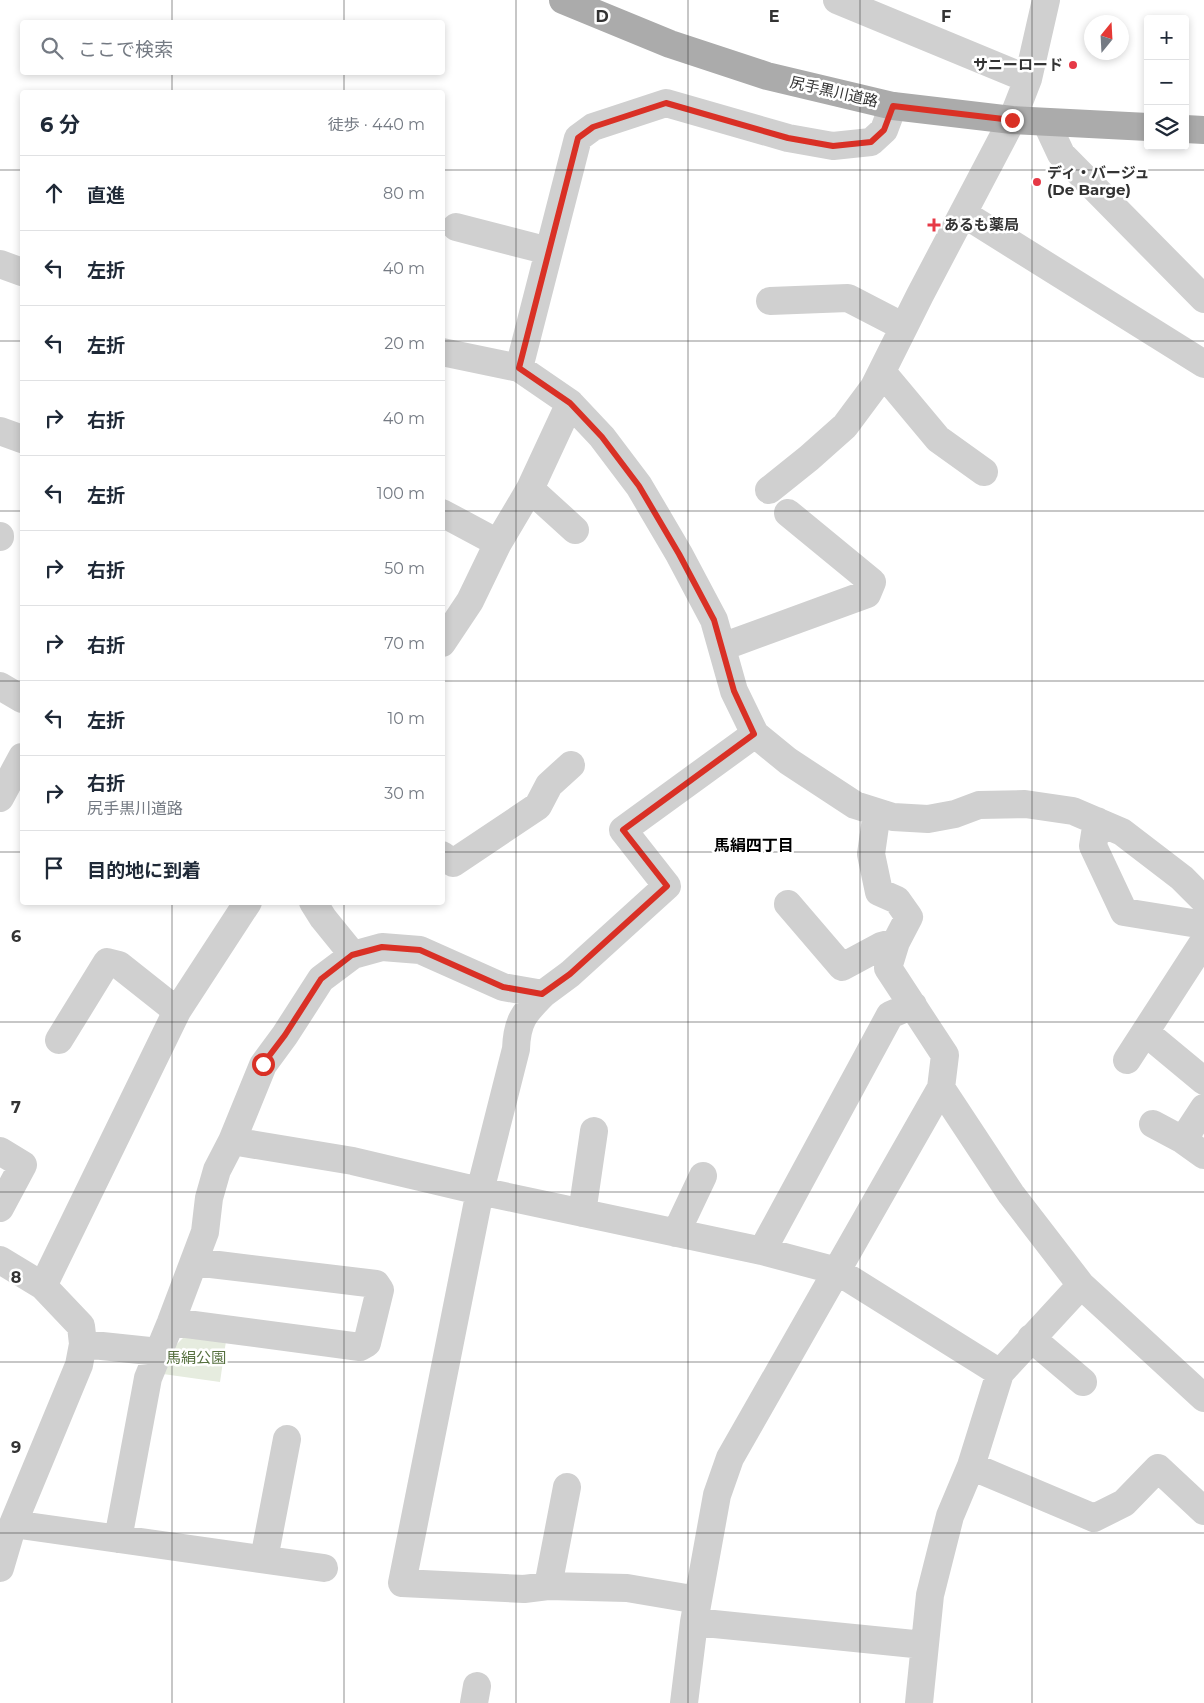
<!DOCTYPE html>
<html lang="ja">
<head>
<meta charset="utf-8">
<style>
  :root { --surface:#fff; --page:#f6f6f7; --text:#1f2937; --muted:#747a83; --line:#e0e1e3 }
  body { margin:0; font-family:Montserrat,"Noto Sans JP",sans-serif; background:var(--page); color:var(--text) }
  .controls { position:absolute; right:15px; top:15px; display:grid; overflow:hidden; border-radius:5px; box-shadow:0 2px 8px #0003 }
  .controls button { width:45px; height:45px; display:grid; place-items:center; padding:0; border:0; border-bottom:1px solid var(--line); background:var(--surface); color:var(--text); font:25px sans-serif }
  .compass { position:absolute; left:1084px; top:15px; width:45px; height:45px; border-radius:50%; background:var(--surface); box-shadow:0 2px 8px #0003; rotate:18deg }
  .stop { position:absolute; width:15px; height:15px; margin:-11px; border:4px solid #d93025; border-radius:50%; background:#fff }
  .stop.end { background:#d93025; border-color:#fff; box-shadow:0 1px 5px #0008 }
  .list { margin:0; padding:0; list-style:none }
  h2 { display:flex; justify-content:space-between; align-items:center; height:65px; margin:0; padding:0 20px; font-size:21px }
  h2 small { font-size:16px; font-weight:400; color:var(--muted) }
  .list li { display:grid; grid-template-columns:32px 1fr auto; gap:15px; align-items:center; box-sizing:border-box; height:75px; padding:0 20px; border-top:1px solid var(--line) }
  .list b { display:block; font-size:19px; white-space:nowrap }
  .list p { margin:0; font-size:16px; white-space:nowrap; color:var(--muted) }
  .list em { font-size:16px; font-style:normal; color:var(--muted) }
  .icon { flex:none; width:28px; height:28px; fill:none; stroke:currentColor; stroke-width:2; stroke-linecap:round; stroke-linejoin:round }
  .map { position:relative; flex:none; width:1204px; height:1703px; overflow:hidden }
  .search { position:absolute; background:var(--surface); box-shadow:0 2px 8px #0003; left:20px; top:20px; width:425px; height:55px; display:flex; align-items:center; gap:12px; box-sizing:border-box; padding:0 18px; border-radius:5px; color:var(--muted); font-size:19px }
  .panel { position:absolute; background:var(--surface); box-shadow:0 2px 8px #0003; left:20px; top:90px; width:425px; height:815px; border-radius:5px }
  .map>svg:first-child { display:block }
  .green { fill:#e6ecdf }
  .lines { fill:none; stroke-linecap:round; stroke-linejoin:round }
  .minor { stroke:#d0d0d0; stroke-width:28 }
  .major { stroke:#ababab; stroke-width:28 }
  .route { stroke:#d93025; stroke-width:6 }
  .grid { fill:none; stroke:#333; stroke-width:1; stroke-opacity:0.55 }
  .poi-dot { fill:#e63946; stroke:#fff; stroke-width:2 }
  .labels { text-anchor:middle; stroke-width:5; stroke-linejoin:round; paint-order:stroke }
  .poi-label { font-size:15px; font-weight:bold; fill:#333; stroke:#fff; text-anchor:start }
  .street-label { font-size:15px; fill:#333; stroke:#fff }
  .park-label { font-size:15px; fill:#56703f; stroke:#fff }
  .neighbourhood-label { font-size:16px; font-weight:bold; fill:#000; stroke:#fff }
  .grid-label { font-size:16px; text-anchor:middle; font-weight:bold; fill:#333; stroke:#fff; stroke-width:5; stroke-linejoin:round; paint-order:stroke }
</style>
</head>
<body>
<div class="map">
<svg width="1204" height="1703" viewBox="0 0 1204 1703">
  <rect width="100%" height="100%" fill="#fff"/>
  <path class="green" d="M186 1335 226 1341 220 1382 163 1374 168 1353Z"/>
  <g class="lines">
    <path class="minor" d="M837 0 1028 79
      M1046 122 1061 154 1204 299
      M964 214 1204 364
      M456 227 549 251
      M0 264 22 272
      M770 301 848 298 904 327
      M442 352 519 368 570 403 602 437 639 486 679 554 714 620 734 691 755 734 788 761 855 805 893 817 928 819 955 814 979 805 1025 804 1073 811 1122 832 1182 878 1204 900
      M519 368 578 138 593 127 666 103 788 138 833 146 871 142 884 130 893 106
      M882 372 938 439 984 472
      M0 431 22 439
      M530 489 575 530
      M769 490 809 458 845 426 874 387 920 295 1012 120 1028 79 1046 0
      M442 513 498 543
      M0 537V536
      M442 643 470 601 498 543 530 489 570 403
      M722 647 867 594 872 582 788 513
      M0 686 22 699
      M0 798 22 757
      M1097 821 1093 846 1124 912 1204 925
      M442 855 453 863 538 806 549 785 571 765
      M313 902 323 918 353 955
      M788 904 842 967 881 946 896 942 909 917 897 900 879 892 871 854 877 812
      M543 994C524 1013 517 1021 516 1049L480 1191 402 1583 524 1589 548 1586 627 1588 698 1600
      M1145 1032 1204 1081
      M59 1040 107 962 119 965 177 1011
      M1127 1060 1204 941
      M941 1088 1011 1194 1081 1285 1204 1398
      M1153 1124 1183 1140 1204 1155
      M1183 1140 1204 1108
      M232 1141 353 1161 480 1191 762 1251 837 1271 1000 1373
      M0 1151 23 1165 0 1208
      M582 1213 594 1131
      M676 1233 703 1176
      M762 1251 890 1015 913 1005
      M0 1260 43 1286 81 1326 83 1344 79 1365 13 1524 0 1568
      M43 1286 177 1011 248 902
      M171 1322 360 1347 367 1343 380 1290 376 1284 194 1262
      M1031 1338 1083 1382
      M83 1344 159 1352
      M971 1466 1094 1518 1124 1503 1158 1468 1204 1511
      M13 1524 324 1568
      M118 1539 148 1378 171 1322 205 1232 209 1198 217 1170 232 1141 263 1065 285 1035 321 979 353 955 382 947 420 950 503 987 543 994 570 974 667 886 623 830 755 734
      M264 1559 287 1439
      M548 1586 567 1487
      M694 1622 924 1645
      M474 1703 477 1686
      M684 1703 694 1622 717 1495 730 1458 941 1088 945 1055 888 968 896 942
      M919 1703 930 1595 950 1516 971 1466 1000 1373 1081 1285"/>
    <path class="major" d="M563 0 670 44 767 76 893 106 1012 120 1148 127
      M1185 129 1204 130"/>
  </g>
  <g class="lines">
    <path class="route" d="M263 1064 285 1035 321 979 352 955 382 947 420 950 503 987 542 994 570 974 667 886 623 830 754 734 734 691 714 620 679 554 639 486 602 437 570 403 519 368 578 138 593 127 666 103 788 138 833 146 871 142 884 130 893 106 1012 120"/>
  </g>
  <path class="grid" d="M172 0V22M344 0V22M516 0V1703M688 0V1703M860 0V1703M1032 0V1703M172 72V92M344 72V92M0 170H22M442 170H1204M0 341H22M442 341H1204M0 511H22M442 511H1204M0 681H22M442 681H1204M0 852H22M442 852H1204M172 902V1703M344 902V1703M0 1022H1204M0 1192H1204M0 1362H1204M0 1533H1204"/>
  <g class="poi-dot">
    <circle cx="1073" cy="65" r="5"/>
    <circle cx="1037" cy="182" r="5"/>
    <path d="M931.5 217.5h5v5h5v5h-5v5h-5v-5h-5v-5h5z"/>
  </g>
  <g class="labels">
    <g class="poi-label">
      <text x="1063" y="70" text-anchor="end">サニーロード</text>
      <text x="1047" y="178">ディ・バージュ<tspan x="1047" dy="17">(De Barge)</tspan></text>
      <text x="944" y="230">あるも薬局</text>
    </g>
    <g class="street-label">
      <text transform="translate(834 92) rotate(13)" y="5">尻手黒川道路</text>
    </g>
    <g class="park-label">
      <text x="196" y="1363">馬絹公園</text>
    </g>
    <g class="neighbourhood-label">
      <text x="754" y="851">馬絹四丁目</text>
    </g>
  </g>
  <g class="grid-label">
    <text x="602" y="22">D</text>
    <text x="774" y="22">E</text>
    <text x="946" y="22">F</text>
    <text x="16" y="942">6</text>
    <text x="16" y="1113">7</text>
    <text x="16" y="1283">8</text>
    <text x="16" y="1453">9</text>
  </g>
</svg>
<div class="controls">
<button>+</button>
<button>−</button>
<button><svg class="icon" aria-label="layers" viewBox="0 0 24 24"><path d="M12 4l9 5-9 5-9-5zM3 14l9 5 9-5"/></svg></button>
</div>
<svg class="compass" viewBox="-18 -18 36 36"><path d="M0-13l5 13h-10z" fill="#e53935"/><path d="M0 13l5-13h-10z" fill="#747a83"/></svg>
<div class="stop" style="left:263px;top:1064px"></div>
<div class="stop end" style="left:1012px;top:120px"></div>
<div class="search"><svg class="icon" aria-label="search" viewBox="0 0 24 24"><circle cx="10" cy="10" r="6"/><path d="M15 15l6 6"/></svg>ここで検索</div>
<section class="panel">
<h2>6 分<small>徒歩 · 440 m</small></h2>
<ul class="list">
<li><svg class="icon" aria-label="ahead" viewBox="0 0 24 24"><path d="M12 20V5M6 11l6-6 6 6"/></svg><div><b>直進</b></div><em>80 m</em></li>
<li><svg class="icon" aria-label="left" viewBox="0 0 24 24"><path d="M17 20v-9H6M10 6l-5 5 5 5"/></svg><div><b>左折</b></div><em>40 m</em></li>
<li><svg class="icon" aria-label="left" viewBox="0 0 24 24"><path d="M17 20v-9H6M10 6l-5 5 5 5"/></svg><div><b>左折</b></div><em>20 m</em></li>
<li><svg class="icon" aria-label="right" viewBox="0 0 24 24"><path d="M7 20v-9h11M14 6l5 5-5 5"/></svg><div><b>右折</b></div><em>40 m</em></li>
<li><svg class="icon" aria-label="left" viewBox="0 0 24 24"><path d="M17 20v-9H6M10 6l-5 5 5 5"/></svg><div><b>左折</b></div><em>100 m</em></li>
<li><svg class="icon" aria-label="right" viewBox="0 0 24 24"><path d="M7 20v-9h11M14 6l5 5-5 5"/></svg><div><b>右折</b></div><em>50 m</em></li>
<li><svg class="icon" aria-label="right" viewBox="0 0 24 24"><path d="M7 20v-9h11M14 6l5 5-5 5"/></svg><div><b>右折</b></div><em>70 m</em></li>
<li><svg class="icon" aria-label="left" viewBox="0 0 24 24"><path d="M17 20v-9H6M10 6l-5 5 5 5"/></svg><div><b>左折</b></div><em>10 m</em></li>
<li><svg class="icon" aria-label="right" viewBox="0 0 24 24"><path d="M7 20v-9h11M14 6l5 5-5 5"/></svg><div><b>右折</b><p>尻手黒川道路</p></div><em>30 m</em></li>
<li><svg class="icon" aria-label="arrive" viewBox="0 0 24 24"><path d="M6 21V4h12l-3 4 3 4H6"/></svg><div><b>目的地に到着</b></div></li>
</ul>
</section>
</div>
</body>
</html>
